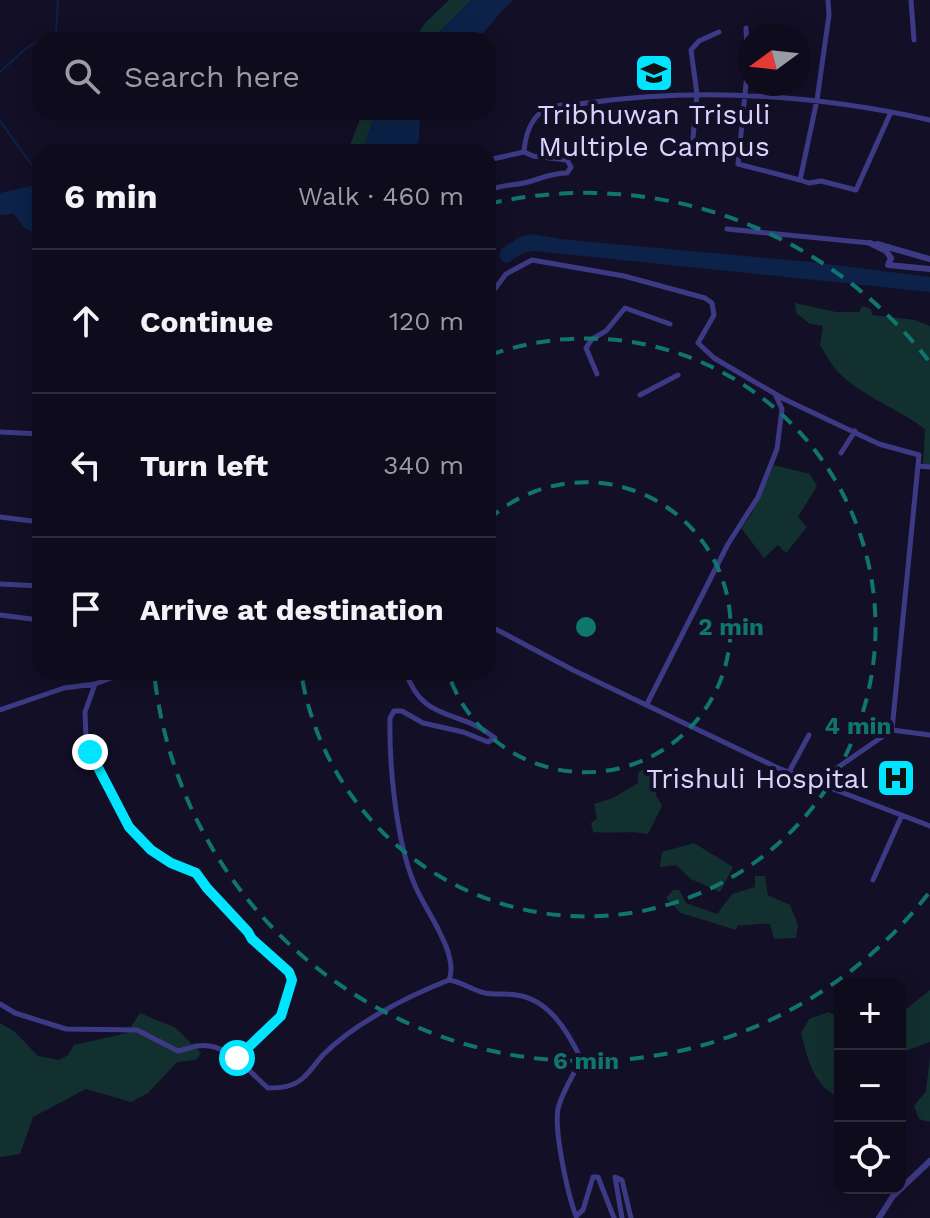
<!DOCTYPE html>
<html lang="en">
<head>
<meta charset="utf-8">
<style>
  :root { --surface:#0e0b1c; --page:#171425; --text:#f1f3f6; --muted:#9b9ba3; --line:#2e2b3b }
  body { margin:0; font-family:"Work Sans",sans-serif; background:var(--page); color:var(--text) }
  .controls { position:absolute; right:24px; bottom:24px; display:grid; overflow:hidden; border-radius:16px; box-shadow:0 4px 20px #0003 }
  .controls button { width:72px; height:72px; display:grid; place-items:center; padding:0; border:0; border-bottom:2px solid var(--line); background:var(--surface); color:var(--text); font:40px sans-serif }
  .compass { position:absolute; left:738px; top:24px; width:72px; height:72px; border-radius:50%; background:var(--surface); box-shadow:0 4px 20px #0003; rotate:255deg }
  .stop { position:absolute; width:24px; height:24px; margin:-18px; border:6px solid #00e5ff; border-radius:50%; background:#fff }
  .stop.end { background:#00e5ff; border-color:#fff; box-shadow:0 2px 8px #0008 }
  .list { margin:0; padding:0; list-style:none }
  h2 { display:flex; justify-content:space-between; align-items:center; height:104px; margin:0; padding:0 32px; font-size:34px }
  h2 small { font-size:26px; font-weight:400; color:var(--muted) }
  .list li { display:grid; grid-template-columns:52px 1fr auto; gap:24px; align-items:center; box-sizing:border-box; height:144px; padding:0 32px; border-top:2px solid var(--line) }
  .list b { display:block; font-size:30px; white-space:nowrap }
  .list em { font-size:26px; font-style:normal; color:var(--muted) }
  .icon { flex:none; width:44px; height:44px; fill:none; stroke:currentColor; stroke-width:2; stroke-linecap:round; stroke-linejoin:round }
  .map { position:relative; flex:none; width:930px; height:1218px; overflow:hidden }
  .search { position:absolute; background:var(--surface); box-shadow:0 4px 20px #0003; left:32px; top:32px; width:464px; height:88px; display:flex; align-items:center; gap:20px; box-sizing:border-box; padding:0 28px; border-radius:24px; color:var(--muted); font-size:30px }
  .panel { position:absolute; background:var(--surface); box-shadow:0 4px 20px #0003; left:32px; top:144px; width:464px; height:536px; border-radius:24px }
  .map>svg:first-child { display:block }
  .green { fill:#12302f }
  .water { fill:#0c2248 }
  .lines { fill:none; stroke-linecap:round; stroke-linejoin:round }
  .stream { stroke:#0c2248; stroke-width:2 }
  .minor { stroke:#3d3a85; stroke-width:5 }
  .tertiary { stroke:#3d3a85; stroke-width:6 }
  .route { stroke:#00e5ff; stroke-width:10 }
  .ring { fill:none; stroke:#0f766e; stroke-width:4; stroke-dasharray:14 10 }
  .labels { text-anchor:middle; stroke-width:8; stroke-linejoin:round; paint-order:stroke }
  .poi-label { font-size:28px; fill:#d9d4ff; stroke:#130f26 }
  .centre { fill:#0f766e; stroke:#130f26; stroke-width:4 }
  .ring-label { font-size:24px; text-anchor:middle; font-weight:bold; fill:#0f766e; stroke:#130f26; stroke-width:8; stroke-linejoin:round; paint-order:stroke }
</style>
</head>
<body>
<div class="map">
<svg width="930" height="1218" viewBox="0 0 930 1218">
  <rect width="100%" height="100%" fill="#130f26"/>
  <path class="green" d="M449 0H472L431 40H414L425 23Z
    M363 112H376L362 152H347Z
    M795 303 836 312H859L862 306 871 309 872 315 915 320 930 326V466L923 465 925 429C897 408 863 397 838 372 831 365 826 354 820 345L823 326 810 324 796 313Z
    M774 465 810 474 817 486 798 517 807 527 786 553 778 545 764 558 741 528 751 515Z
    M644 768 658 771 656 795 662 806 648 834C630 830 612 834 593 832L591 823 597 819 594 804 613 798 638 783V773Z
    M694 843 733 867 720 892 691 879 676 865 660 867 662 852Z
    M755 876H765L768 895 790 905 798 925 796 938 774 939 770 924C758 923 750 926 738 925L736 930 681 913 666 898 673 890H679L686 903 717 914 732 894 755 887Z
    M930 990V1042L900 1053V1014Z
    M829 1012 840 1019V1098C813 1085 808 1060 801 1033L809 1019Z
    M140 1013 176 1028 201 1053 196 1060 177 1062 148 1093 131 1102 86 1089 33 1117 20 1154 0 1157V1023L15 1032 38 1056 59 1060 68 1055 74 1045 127 1033Z
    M930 1056V1121L929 1122 919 1119 914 1106 926 1091Z"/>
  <path class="water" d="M472 0H514C498 11 491 28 476 40H431Z
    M376 112H420L419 141 413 152H362Z
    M40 184V231C23 235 23 222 13 214L0 215V193Z
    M532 234 560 239 811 262 930 277V292L534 251 523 253 508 263 503 262 499 257 501 249 520 237Z"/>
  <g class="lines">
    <path class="stream" d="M41 40 56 32 58 0
      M0 72 25 49 40 40
      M0 121 40 176"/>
    <path class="minor" d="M828 0 829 15 817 100 800 180 809 183 821 181 856 190 891 112
      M911 0 914 40
      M746 28 748 64 738 164 800 180
      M692 148 697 94 691 50 699 41 719 32
      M488 160 524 152
      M488 191C501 184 514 186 528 182 542 178 552 173 567 173L571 167 567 160 533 156 524 152C525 138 529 123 540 113 551 103 574 105 587 103 703 87 817 95 930 120
      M727 229 870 243
      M488 298 506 274 532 260 624 276 705 298 712 303 714 315 698 343 714 358 784 399 879 444 919 455 892 730
      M597 374 586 348 592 339 606 331 625 308 670 324
      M640 395 678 375
      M0 432 40 434
      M841 453 855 431
      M918 466 930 467
      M0 517 40 522
      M0 584 40 586
      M0 615 39 620 40 614
      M488 625 573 670 778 768 930 826
      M95 684 85 712 86 737 94 762 114 794 129 827 151 850 171 863 196 873 252 939 289 972 292 980 281 1016 237 1058
      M647 704 728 544 758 497 777 449 782 409 776 396
      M0 710 64 688 95 684 128 672
      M789 772 809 735
      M820 784 834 770 892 730 930 735
      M873 880 902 815
      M449 980C462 982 472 990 485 993 495 995 506 993 516 995 549 999 568 1032 581 1059 574 1074 564 1089 559 1105 552 1125 568 1195 576 1216L583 1210 593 1177H598L614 1218
      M0 1004 15 1013 66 1029 137 1030 178 1051C184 1050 191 1047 197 1046 227 1041 248 1071 268 1088 281 1088 293 1087 303 1078 311 1071 317 1061 324 1054 355 1023 408 996 449 980 460 953 423 908 414 883 396 840 389 765 390 718L394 711H402L423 723 463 732 488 742 495 738C461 709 422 723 406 672
      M622 1218 615 1177 622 1180 631 1218"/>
    <path class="tertiary" d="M870 243 886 251 891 258 888 265 930 269
      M877 244 930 259
      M879 1218 893 1196 930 1161"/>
  </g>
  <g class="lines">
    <path class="route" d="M90 752 129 827 151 850 171 863 196 873 207 888 248 932 252 939 289 972 292 980 281 1016 237 1058"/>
  </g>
  <g class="ring">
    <path d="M488 520A145 145 0 1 1 448 673"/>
    <path d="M490 355A289 289 0 1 1 301 672"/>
    <path d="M928 894A434 434 0 0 1 154 672M488 204A434 434 0 0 1 928 360"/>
  </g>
  <defs>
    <symbol id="university-square" viewBox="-11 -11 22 22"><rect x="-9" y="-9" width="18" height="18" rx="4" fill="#00e5ff" stroke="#130f26"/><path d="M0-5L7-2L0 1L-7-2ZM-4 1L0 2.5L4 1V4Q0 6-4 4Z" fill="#111"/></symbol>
    <symbol id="hospital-square" viewBox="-11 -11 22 22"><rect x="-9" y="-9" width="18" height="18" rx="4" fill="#00e5ff" stroke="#130f26"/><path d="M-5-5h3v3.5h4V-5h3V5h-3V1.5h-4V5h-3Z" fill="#111"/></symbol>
  </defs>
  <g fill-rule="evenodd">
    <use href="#university-square" x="632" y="51" width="44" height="44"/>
    <use href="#hospital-square" x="874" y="756" width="44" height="44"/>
  </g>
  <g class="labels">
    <g class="poi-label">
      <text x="654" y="124">Tribhuwan Trisuli<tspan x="654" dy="32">Multiple Campus</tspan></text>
      <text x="868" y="788" text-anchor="end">Trishuli Hospital</text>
    </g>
  </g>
  <circle cx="586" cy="627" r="12" class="centre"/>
  <g class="ring-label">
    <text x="731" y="635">2 min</text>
    <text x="858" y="734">4 min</text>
    <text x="586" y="1069">6 min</text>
  </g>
</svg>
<div class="controls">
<button>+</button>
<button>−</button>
<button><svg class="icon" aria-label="locate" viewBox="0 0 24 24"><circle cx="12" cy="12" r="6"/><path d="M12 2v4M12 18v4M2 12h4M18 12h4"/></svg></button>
</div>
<svg class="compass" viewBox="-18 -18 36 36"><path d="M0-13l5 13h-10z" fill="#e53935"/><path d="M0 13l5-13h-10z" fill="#9b9ba3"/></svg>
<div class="stop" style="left:237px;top:1058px"></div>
<div class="stop end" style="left:90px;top:752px"></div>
<div class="search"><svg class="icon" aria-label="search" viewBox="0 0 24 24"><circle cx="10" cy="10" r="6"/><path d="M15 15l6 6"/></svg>Search here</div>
<section class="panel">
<h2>6 min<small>Walk · 460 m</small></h2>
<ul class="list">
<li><svg class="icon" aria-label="ahead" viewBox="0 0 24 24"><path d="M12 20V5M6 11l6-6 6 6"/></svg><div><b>Continue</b></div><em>120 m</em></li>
<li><svg class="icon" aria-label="left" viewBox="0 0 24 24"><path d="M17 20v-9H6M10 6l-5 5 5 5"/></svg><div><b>Turn left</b></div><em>340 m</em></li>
<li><svg class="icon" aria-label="arrive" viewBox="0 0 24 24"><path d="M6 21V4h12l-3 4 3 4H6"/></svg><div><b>Arrive at destination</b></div></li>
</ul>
</section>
</div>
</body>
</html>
